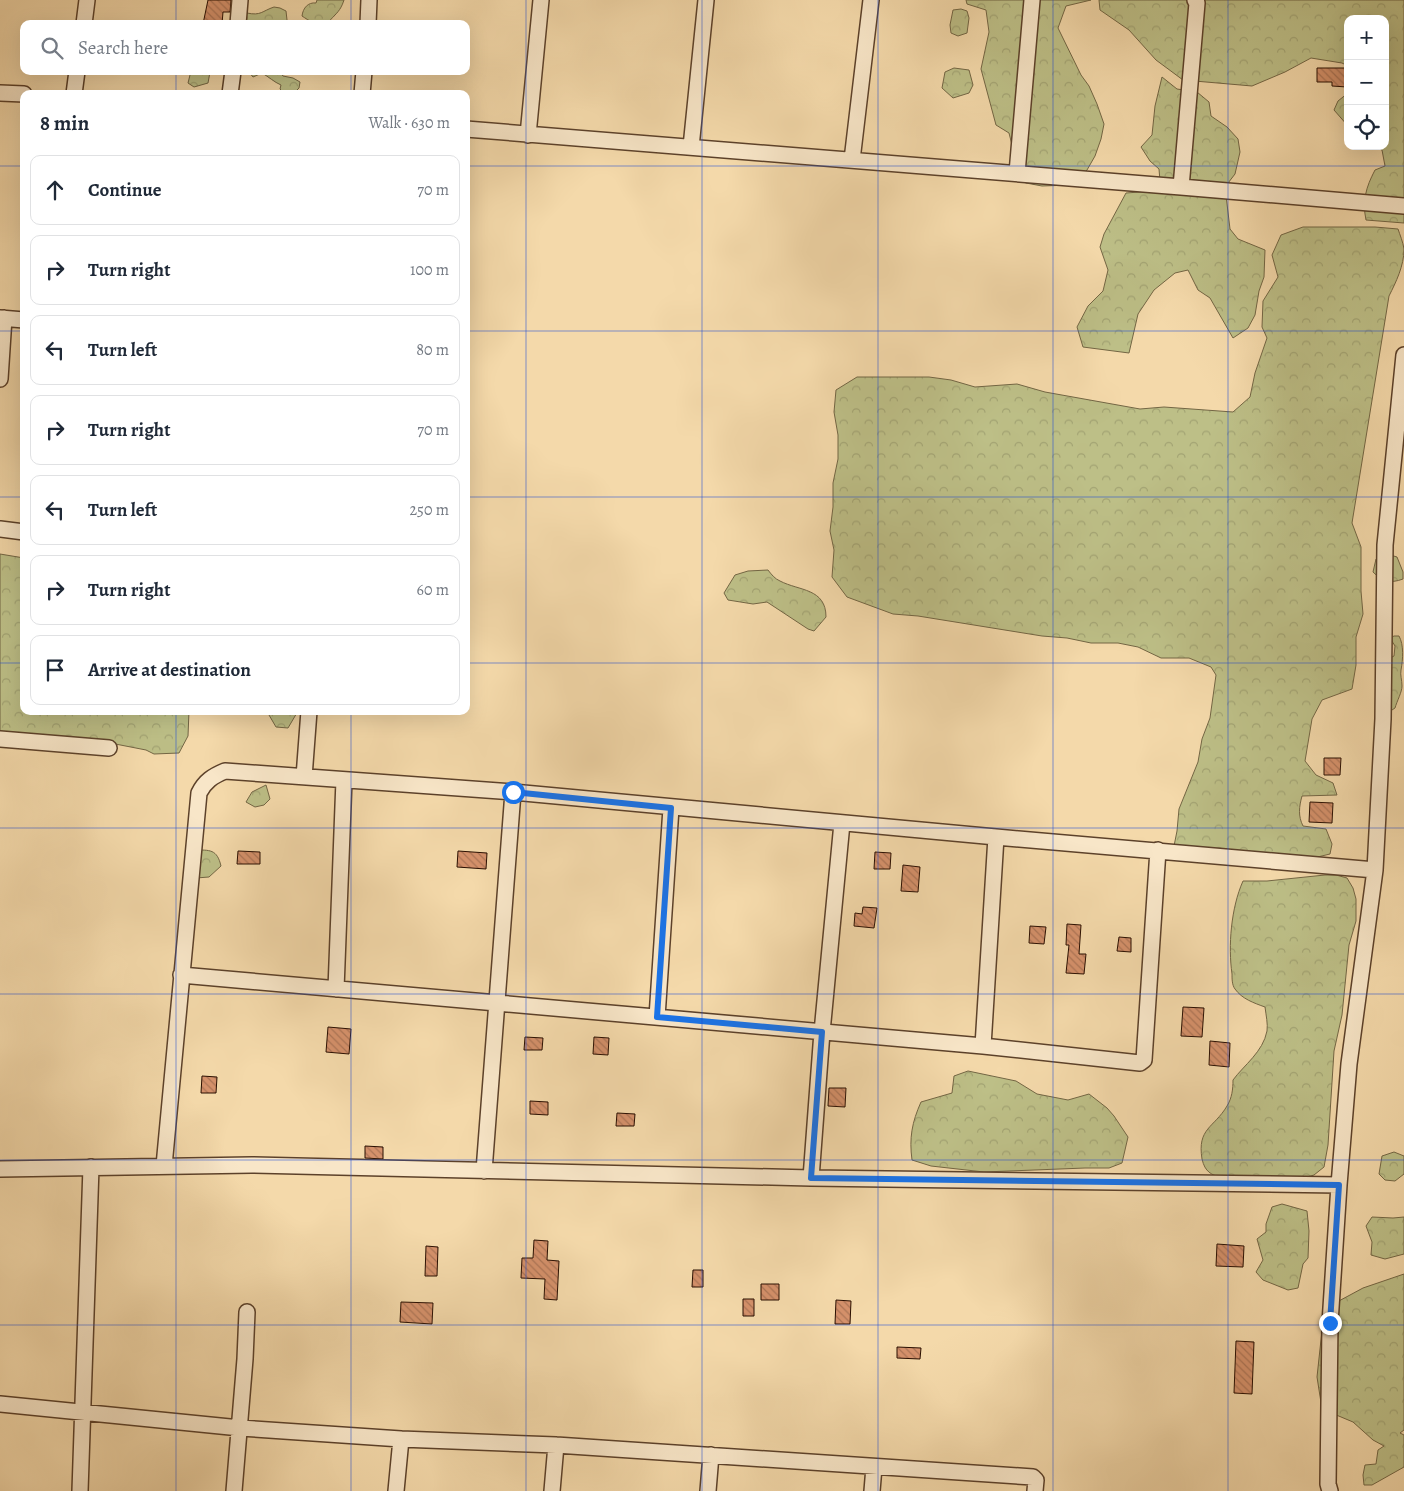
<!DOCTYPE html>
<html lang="en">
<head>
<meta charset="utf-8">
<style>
  :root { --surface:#fff; --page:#f2f2f3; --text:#1f2937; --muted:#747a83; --line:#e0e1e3 }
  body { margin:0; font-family:Alegreya,serif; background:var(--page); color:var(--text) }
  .controls { position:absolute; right:15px; top:15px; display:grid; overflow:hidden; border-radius:10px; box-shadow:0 5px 20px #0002 }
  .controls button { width:45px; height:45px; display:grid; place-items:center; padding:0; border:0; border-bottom:1px solid var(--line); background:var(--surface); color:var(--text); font:25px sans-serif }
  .stop { position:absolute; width:15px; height:15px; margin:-11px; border:4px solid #1a73e8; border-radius:50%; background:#fff }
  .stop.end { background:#1a73e8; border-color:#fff; box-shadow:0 1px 5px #0008 }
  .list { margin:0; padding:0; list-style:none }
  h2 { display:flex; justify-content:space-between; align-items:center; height:65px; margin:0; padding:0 20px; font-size:21px }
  h2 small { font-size:16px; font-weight:400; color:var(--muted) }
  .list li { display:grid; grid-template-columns:32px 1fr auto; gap:15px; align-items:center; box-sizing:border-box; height:70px; margin:0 10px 10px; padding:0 10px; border:1px solid var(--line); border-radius:10px }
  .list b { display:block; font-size:19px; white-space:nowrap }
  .list em { font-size:16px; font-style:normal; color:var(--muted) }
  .icon { flex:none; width:28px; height:28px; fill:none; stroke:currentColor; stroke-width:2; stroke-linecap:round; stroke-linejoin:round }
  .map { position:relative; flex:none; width:1404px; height:1491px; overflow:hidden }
  .search { position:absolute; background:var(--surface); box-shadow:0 5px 20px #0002; left:20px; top:20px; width:450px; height:55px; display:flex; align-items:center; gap:12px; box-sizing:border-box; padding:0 18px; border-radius:10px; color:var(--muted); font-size:19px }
  .panel { position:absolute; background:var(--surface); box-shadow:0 5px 20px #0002; left:20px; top:90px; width:450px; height:625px; border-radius:10px }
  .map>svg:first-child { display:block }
  .forest { fill:url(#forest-crowns); stroke:#736644 }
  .building { fill:url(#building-back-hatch); stroke:#290e00 }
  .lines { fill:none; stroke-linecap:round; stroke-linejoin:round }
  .minor-casing { stroke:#5c412a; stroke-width:18 }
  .minor { stroke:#f8e6c8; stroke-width:15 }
  .route { stroke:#1a73e8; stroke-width:6 }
  .grid { fill:none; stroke:#1d4ed8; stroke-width:1; stroke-opacity:0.55 }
</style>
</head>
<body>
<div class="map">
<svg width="1404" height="1491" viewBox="0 0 1404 1491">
  <defs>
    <pattern id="forest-crowns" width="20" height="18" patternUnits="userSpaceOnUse" patternTransform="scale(1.25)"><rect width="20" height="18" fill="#bdbf87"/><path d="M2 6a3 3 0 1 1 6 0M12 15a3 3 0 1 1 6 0" fill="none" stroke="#a2a373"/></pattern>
    <pattern id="building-back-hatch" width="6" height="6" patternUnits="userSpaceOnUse" patternTransform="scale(1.25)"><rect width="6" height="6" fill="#d5916b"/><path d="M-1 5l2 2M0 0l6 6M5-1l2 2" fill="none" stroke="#ad7556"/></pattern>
  </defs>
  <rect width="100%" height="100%" fill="#f4d9aa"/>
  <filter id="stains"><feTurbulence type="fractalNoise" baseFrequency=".004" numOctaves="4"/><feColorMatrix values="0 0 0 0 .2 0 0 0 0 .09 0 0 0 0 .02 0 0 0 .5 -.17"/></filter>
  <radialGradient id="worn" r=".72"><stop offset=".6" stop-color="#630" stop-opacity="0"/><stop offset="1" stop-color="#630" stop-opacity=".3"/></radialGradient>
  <path class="forest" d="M317 0H344C342 6 340 10 335 15 323 29 317 26 302 16 303 8 308 2 316 3Z
    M966 0H1091L1066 6 1058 28 1081 75 1089 86 1097 104 1104 124 1101 139 1095 156 1087 170 1071 185 1042 186 1026 183 1014 176 1010 163 1014 153 1009 133 996 125 981 69 989 32 986 10 967 4Z
    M1099 0H1404V223L1366 220C1362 201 1366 187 1375 170L1385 166 1382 150 1371 146H1385V19H1348V66L1342 63 1311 58 1285 72 1252 86 1183 80 1156 60 1129 30 1100 10Z
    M274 7 280 8 286 11 287 20 285 24H245L243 17 247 13C261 16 262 11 274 7Z
    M961 9 967 11 969 18 967 33 958 36 951 33 950 25 953 10Z
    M954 68 969 70 973 85 969 93 953 98 942 88 945 72Z
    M192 71H214L210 72 208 83 194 87 188 83 190 75Z
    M248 71H279L283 76 293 78 300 82 299 88 293 94H285L280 89 281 85C274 82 269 77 262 73L253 77Z
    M1162 77 1177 89 1197 92 1209 102 1211 116 1227 127 1238 139 1240 152 1235 174 1225 187 1230 229 1238 239 1265 250 1264 277 1259 291 1255 315 1248 328 1233 338 1210 298 1198 290 1188 270 1175 273 1154 290 1138 314 1129 353 1083 347 1077 327 1088 306 1103 291 1108 270 1100 247 1104 234 1126 193 1153 191 1160 181 1159 169 1150 161 1141 147 1152 135 1155 106Z
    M1348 93V126L1334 110 1338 101Z
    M1303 227H1375L1398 229C1400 235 1403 242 1404 249 1404 266 1396 282 1389 296L1352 523 1361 547V591L1363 614 1356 637V665L1352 689 1322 700 1312 719 1305 761 1316 775 1333 783 1337 795 1302 796C1299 807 1298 816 1303 826L1326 829 1332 844 1330 854 1305 860 1174 846 1177 831 1179 809 1198 762 1202 739 1210 718 1216 675 1211 667 1189 658H1161L1138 647 1118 643H1091L1067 638 1042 636 918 616 893 614 847 597 832 577 834 550 830 531 833 507V483L838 459V435L834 412 836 390 857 377H929L951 380 975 387 1017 384 1045 392 1140 409 1164 407 1233 412 1250 397 1255 373 1267 338 1262 327 1263 301 1278 277 1272 255 1281 235Z
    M0 554 24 558V711H189L188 736 179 753 154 754 146 750 100 741 0 743Z
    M1387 554 1397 557 1403 572V579C1390 584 1382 581 1373 572L1376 559Z
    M768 570C771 574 775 579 780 581 799 591 826 588 826 617L814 631 808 629 767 602 753 604 728 600 724 593 735 575 748 571Z
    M1394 636H1399C1404 645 1403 659 1401 670 1400 675 1402 680 1402 686 1402 692 1397 701 1395 708L1392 710H1385L1384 661 1394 656 1395 646 1390 638Z
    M270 711H298L288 728 276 727 269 715Z
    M266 785 270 799 264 805 255 807 246 802 252 792Z
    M194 850C210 850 217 849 221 866L209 877 196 878Z
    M1325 875H1336L1347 878 1353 888 1356 899V921L1349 945 1342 1015 1334 1051 1328 1145 1324 1167 1314 1175 1301 1179 1223 1178C1211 1175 1205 1172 1202 1159 1197 1128 1214 1128 1227 1106 1232 1098 1233 1089 1233 1080 1244 1065 1263 1052 1267 1031 1268 1024 1266 1015 1265 1007 1254 1003 1242 999 1235 989 1232 985 1232 979 1232 974 1228 946 1231 908 1243 881H1267Z
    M968 1071 1016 1081 1037 1094 1068 1100 1089 1094 1107 1108 1114 1116 1128 1137 1122 1163 1109 1168H1085L984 1172 931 1166 912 1160C909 1138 912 1122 921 1102L952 1093 954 1076Z
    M1394 1152 1404 1156V1174L1395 1181 1385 1180 1379 1174 1382 1156Z
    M1282 1204 1307 1211 1309 1231 1308 1258 1303 1264 1298 1288 1288 1290 1263 1280 1256 1272 1263 1260 1257 1239 1266 1232V1224L1272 1207Z
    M1372 1217 1393 1218 1404 1217V1254L1385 1259 1371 1255 1372 1242 1366 1226Z
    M1404 1274V1430L1400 1433 1404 1435V1467L1372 1485H1364L1363 1475 1365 1465 1376 1464 1378 1450 1384 1446 1373 1440 1353 1422 1322 1409 1317 1377 1323 1321 1337 1302 1363 1288Z"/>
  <path class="building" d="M208 0H231L230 12H223L222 24H203Z
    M1317 68H1348L1347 87 1332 86V82H1317Z
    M1324 758H1341L1340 775H1324Z
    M1310 802 1333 803 1332 823 1309 822Z
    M238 851 260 852V864H237Z
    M458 851 487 853 486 869 457 867Z
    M875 852 891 853 890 869H874Z
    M903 865 920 867 918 892 901 891Z
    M863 907 877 908 874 928 854 926 855 913 862 914Z
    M1067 924 1081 925 1079 954H1086L1084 974 1066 973 1069 945H1066Z
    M1030 926 1046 927 1044 944 1029 943Z
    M1119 937 1131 938V952L1117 951Z
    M1183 1007 1204 1008 1202 1037 1181 1036Z
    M328 1027 351 1029 349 1054 326 1052Z
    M525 1037 543 1038 542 1050H524Z
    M594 1037 609 1038 608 1055 593 1054Z
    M1210 1041 1230 1043 1229 1067 1209 1065Z
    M202 1076 217 1077 216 1093H201Z
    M829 1088H846L845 1107 828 1106Z
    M530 1101 548 1102V1115L530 1114Z
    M617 1113 635 1114 634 1126H616Z
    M365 1146 383 1147V1159L365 1158Z
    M534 1240 548 1241 547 1260 559 1261 557 1300 544 1299 545 1279 521 1278 522 1258H533Z
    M1217 1244 1244 1246 1243 1267 1216 1266Z
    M426 1246 438 1247 437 1276H425Z
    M693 1270H703V1287H692Z
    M761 1284H779V1300H761Z
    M743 1299H754V1316H743Z
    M836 1300 851 1301 850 1324H835Z
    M401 1302 433 1303 432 1324 400 1322Z
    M1236 1341 1254 1342 1252 1394 1234 1393Z
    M897 1347 921 1348 920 1359 897 1358Z"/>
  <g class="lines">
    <defs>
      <path id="minor" d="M84 24 87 0
        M238 24 240 0
        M368 24 369 0
        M0 93 24 94
        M74 94 77 71
        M230 94 233 71
        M362 94 364 71
        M466 129 1181 187 1404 206
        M528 135 541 0
        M691 147 706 0
        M852 160 871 0
        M1017 173 1032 0
        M1181 187 1197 3 1195 0
        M0 318 24 320
        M0 379 4 318
        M0 529 24 532
        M0 739 109 748
        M304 777 309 711
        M181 975 983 1046 1140 1063 1144 1060 1158 850
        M336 989 344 780
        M657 1017 671 808
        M983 1046 996 837
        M164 1166 199 793C205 781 213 776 225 771L513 792 996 837 1375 870
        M0 1169 252 1165 811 1178 1339 1185
        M484 1171 513 792
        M811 1178 822 1032 842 823
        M0 1404 240 1428 401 1439 556 1445 1033 1477 1036 1480 1035 1491
        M80 1491 91 1167
        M234 1491 245 1359 247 1312
        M396 1491 401 1439
        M552 1491 556 1445
        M708 1491 711 1455
        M872 1491 874 1467
        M1330 1491 1328 1484 1330 1323 1339 1185 1349 1064 1375 870 1383 719 1385 545 1404 355"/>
    </defs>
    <use href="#minor" class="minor-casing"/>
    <use href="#minor" class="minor"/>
  </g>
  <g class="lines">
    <path class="route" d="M513 792 671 808 657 1017 822 1032 811 1178 1339 1185 1330 1323"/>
  </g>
  <path class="grid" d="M176 0V24M351 0V24M526 0V1491M702 0V1491M878 0V1491M1053 0V1491M1228 0V1491M176 71V94M351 71V94M0 166H24M466 166H1404M0 331H24M466 331H1404M0 497H24M466 497H1404M0 663H24M466 663H1404M176 711V1491M351 711V1491M0 828H1404M0 994H1404M0 1160H1404M0 1325H1404"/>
  <rect width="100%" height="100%" filter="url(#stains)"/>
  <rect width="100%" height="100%" fill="url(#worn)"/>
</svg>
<div class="controls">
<button>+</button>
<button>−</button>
<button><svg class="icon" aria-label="locate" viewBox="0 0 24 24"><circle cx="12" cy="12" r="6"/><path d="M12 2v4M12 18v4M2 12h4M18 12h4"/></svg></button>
</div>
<div class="stop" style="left:513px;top:792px"></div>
<div class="stop end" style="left:1330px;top:1323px"></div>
<div class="search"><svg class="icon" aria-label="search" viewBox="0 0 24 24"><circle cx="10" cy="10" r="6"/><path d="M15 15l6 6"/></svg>Search here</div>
<section class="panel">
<h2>8 min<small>Walk · 630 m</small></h2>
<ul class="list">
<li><svg class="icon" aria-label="ahead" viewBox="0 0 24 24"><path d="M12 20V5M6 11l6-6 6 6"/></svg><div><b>Continue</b></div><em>70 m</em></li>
<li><svg class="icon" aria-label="right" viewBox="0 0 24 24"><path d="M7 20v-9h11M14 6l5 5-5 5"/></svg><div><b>Turn right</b></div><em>100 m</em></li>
<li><svg class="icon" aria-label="left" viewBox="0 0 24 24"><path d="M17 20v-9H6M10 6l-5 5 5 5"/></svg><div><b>Turn left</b></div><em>80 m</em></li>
<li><svg class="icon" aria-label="right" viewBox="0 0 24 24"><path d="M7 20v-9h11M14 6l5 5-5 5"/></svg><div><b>Turn right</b></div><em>70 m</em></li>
<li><svg class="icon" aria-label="left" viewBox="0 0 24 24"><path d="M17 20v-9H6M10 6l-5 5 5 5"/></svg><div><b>Turn left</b></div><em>250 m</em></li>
<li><svg class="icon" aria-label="right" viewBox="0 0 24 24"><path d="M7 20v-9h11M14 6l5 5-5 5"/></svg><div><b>Turn right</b></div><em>60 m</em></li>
<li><svg class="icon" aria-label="arrive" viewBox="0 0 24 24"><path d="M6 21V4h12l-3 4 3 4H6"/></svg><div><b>Arrive at destination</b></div></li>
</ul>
</section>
</div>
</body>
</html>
